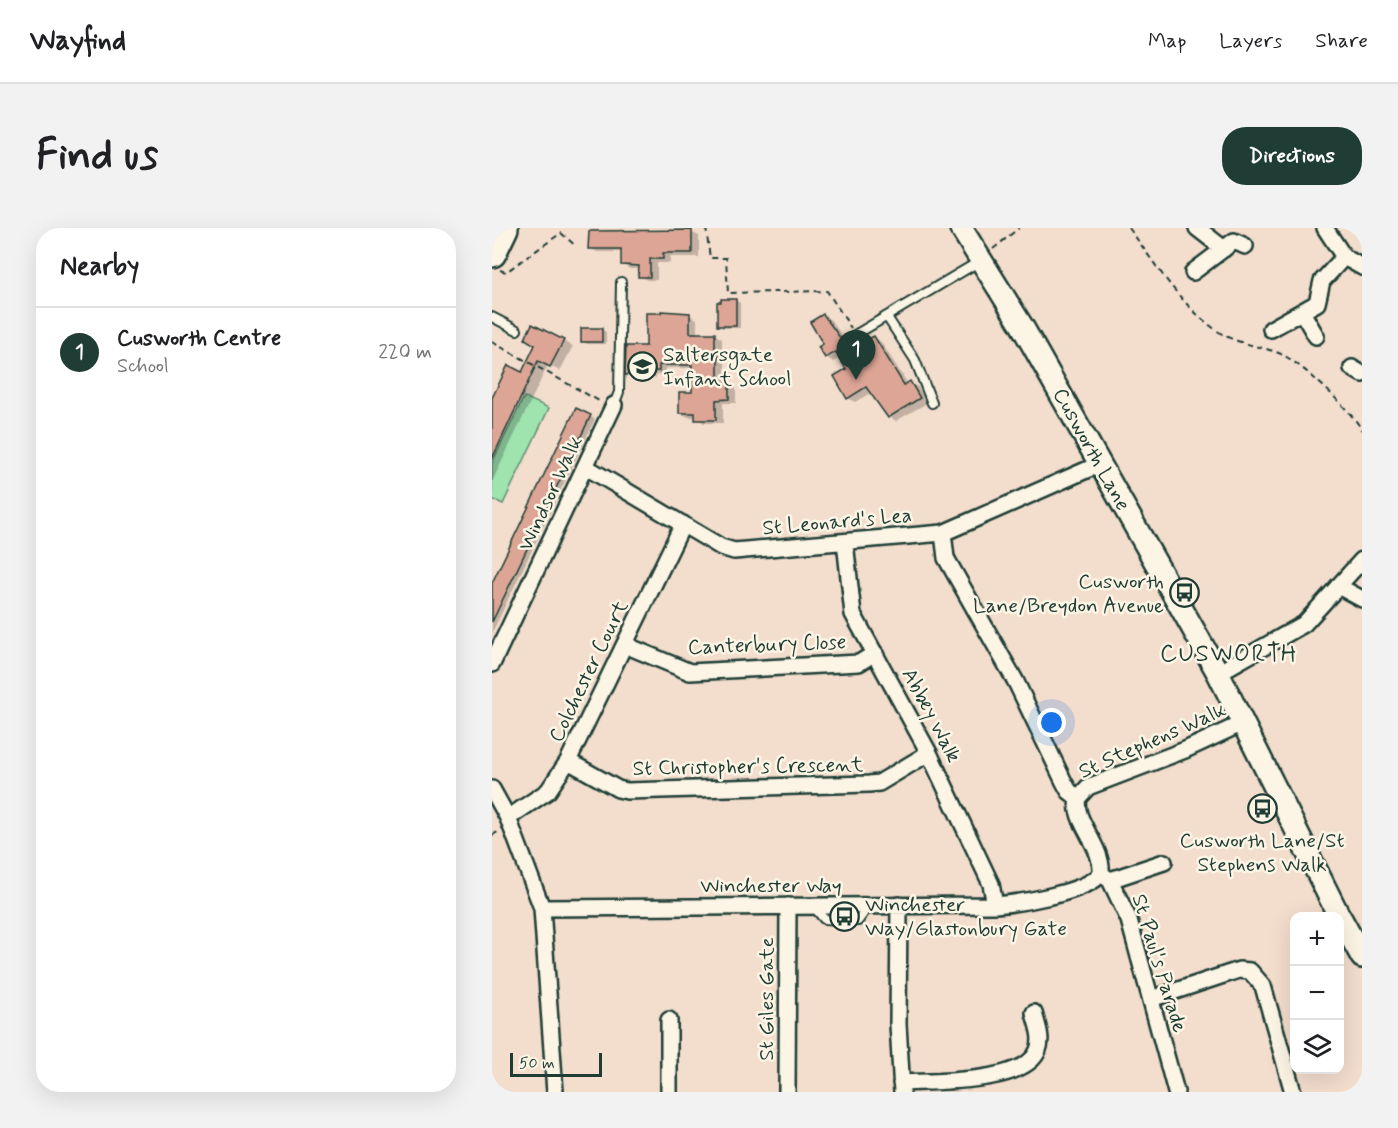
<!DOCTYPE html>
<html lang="en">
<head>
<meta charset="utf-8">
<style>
  :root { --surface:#fff; --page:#f2f2f2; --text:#202124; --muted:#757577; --line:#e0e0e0; --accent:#1f3d34 }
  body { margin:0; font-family:Mynerve,sans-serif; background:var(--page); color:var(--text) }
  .controls { position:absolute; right:18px; bottom:18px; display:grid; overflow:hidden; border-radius:12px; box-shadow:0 6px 24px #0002 }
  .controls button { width:54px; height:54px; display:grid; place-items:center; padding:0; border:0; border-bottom:2px solid var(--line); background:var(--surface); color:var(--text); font:30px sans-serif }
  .scale { position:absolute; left:18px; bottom:15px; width:92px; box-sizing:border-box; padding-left:6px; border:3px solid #1f3d34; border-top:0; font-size:16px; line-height:21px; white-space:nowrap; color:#1f3d34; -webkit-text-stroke:4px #fcf5e5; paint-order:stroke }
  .you { position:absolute; left:560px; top:495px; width:21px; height:21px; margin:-15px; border:4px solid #fff; border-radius:50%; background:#1a73e8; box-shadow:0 0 0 9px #1a73e833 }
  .badge { display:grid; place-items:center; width:39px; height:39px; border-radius:50%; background:var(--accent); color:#fff; font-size:20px; font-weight:700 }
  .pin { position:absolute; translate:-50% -50px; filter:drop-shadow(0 2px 3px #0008) }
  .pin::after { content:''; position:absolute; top:32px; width:21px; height:18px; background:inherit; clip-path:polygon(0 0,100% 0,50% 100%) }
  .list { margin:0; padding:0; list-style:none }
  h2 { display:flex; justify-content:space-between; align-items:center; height:78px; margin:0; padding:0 24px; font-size:26px }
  h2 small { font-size:20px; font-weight:400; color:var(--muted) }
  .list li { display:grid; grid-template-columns:39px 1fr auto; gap:18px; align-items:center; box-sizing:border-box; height:90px; padding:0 24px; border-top:2px solid var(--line) }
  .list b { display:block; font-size:22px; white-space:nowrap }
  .list p { margin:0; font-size:20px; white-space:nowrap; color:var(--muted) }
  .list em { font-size:20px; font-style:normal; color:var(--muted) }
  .icon { flex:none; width:33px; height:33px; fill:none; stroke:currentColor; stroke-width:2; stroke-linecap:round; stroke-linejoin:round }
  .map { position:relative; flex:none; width:870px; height:864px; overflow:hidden; border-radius:24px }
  header { display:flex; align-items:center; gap:36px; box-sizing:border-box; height:84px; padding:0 30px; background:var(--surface); border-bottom:2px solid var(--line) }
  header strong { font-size:28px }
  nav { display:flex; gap:33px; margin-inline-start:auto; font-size:21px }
  .intro { display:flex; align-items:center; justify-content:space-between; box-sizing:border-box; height:144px; padding:0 36px }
  h1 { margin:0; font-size:42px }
  .button { padding:15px 27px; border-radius:24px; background:var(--accent); color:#fff; font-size:21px; font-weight:700 }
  main { display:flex; gap:36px; padding:0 36px }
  aside { flex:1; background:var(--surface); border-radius:24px; box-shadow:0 6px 24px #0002 }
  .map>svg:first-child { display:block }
  .green { fill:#9fe3af; stroke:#5f9072; stroke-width:1.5 }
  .shadow { fill:#0003 }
  .building { fill:#dda596; stroke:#1f3d34; stroke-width:1.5 }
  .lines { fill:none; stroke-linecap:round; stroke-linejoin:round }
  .lane-casing { stroke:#1f3d34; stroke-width:12 }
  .street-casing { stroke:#1f3d34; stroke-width:20 }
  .secondary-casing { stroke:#1f3d34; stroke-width:26 }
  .highway-casing { stroke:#1f3d34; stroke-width:32 }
  .path { stroke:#1f3d34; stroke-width:2; stroke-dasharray:6 4.5; stroke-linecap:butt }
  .lane { stroke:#fcf5e5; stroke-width:8 }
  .street { stroke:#fcf5e5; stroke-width:15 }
  .secondary { stroke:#fcf5e5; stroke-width:21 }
  .highway { stroke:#fcf5e5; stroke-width:27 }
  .labels { text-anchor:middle; stroke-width:5; stroke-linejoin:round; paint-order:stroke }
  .poi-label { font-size:21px; fill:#1f3d34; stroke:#fcf5e5; text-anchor:start }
  .street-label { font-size:21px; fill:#1f3d34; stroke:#fcf5e5 }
  .quarter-label { font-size:24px; letter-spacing:1.5px; fill:#1f3d34; stroke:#fcf5e5 }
</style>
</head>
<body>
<header>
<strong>Wayfind</strong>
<nav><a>Map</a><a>Layers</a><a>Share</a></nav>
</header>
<div class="intro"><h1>Find us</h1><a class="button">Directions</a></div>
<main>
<aside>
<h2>Nearby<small></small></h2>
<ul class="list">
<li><span class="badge">1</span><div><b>Cusworth Centre</b><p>School</p></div><em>220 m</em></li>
</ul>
</aside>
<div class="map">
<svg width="870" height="864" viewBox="0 0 870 864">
  <rect width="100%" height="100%" fill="#f3ddcd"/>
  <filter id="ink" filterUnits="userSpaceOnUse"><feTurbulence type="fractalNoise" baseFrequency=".0167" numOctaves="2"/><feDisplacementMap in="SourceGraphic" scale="12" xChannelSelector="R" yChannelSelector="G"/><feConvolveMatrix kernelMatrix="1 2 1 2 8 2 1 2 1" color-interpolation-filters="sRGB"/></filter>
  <g filter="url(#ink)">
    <path class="green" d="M32 169 57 180 11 276 0 271V235Z"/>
    <path class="shadow" d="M199 4 207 8V29H178V35H165V52H155L148 48V41H138L131 37V24H105L98 20Z
      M243 72 248 75V100H231L226 97Z
      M197 87 205 91V106H222L230 111V125L233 126V156L244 160V175H231V195H212L204 189H196L188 185 201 166V140H174V146L164 147V150L142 151 135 146 155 119Z
      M331 88 339 92 357 118 360 115 366 119 382 109 389 114 416 156 418 155 426 159 435 175 404 193 397 189 380 164 363 174 356 170V142L349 129 341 134 334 129Z
      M109 101 114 104V116H95L90 113Z
      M71 113 81 118 68 143 56 137 0 254V174L30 146 46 116Z
      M84 182 103 191 0 405V358Z"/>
    <path class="building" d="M200 2V25H171V31H158V49H146L147 38 129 37V21H96L97 3Z
      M229 71H244V98H225V74H229Z
      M169 83 198 85V105H223V120L226 121V155H237V171L224 172V192H203V185H187V164H200V137H167V143H157V147H133L134 118H154V85H169Z
      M331 86 354 118 360 114 363 118 382 108 412 157 418 153 428 170 396 190 374 159 355 171 342 148 354 141 344 124 333 130 326 119 331 116 318 94Z
      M40 96 72 112 58 139 46 133 0 231V170L16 137 30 144 43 117 33 111Z
      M89 100H110V114H89Z
      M84 180 99 187 0 394V355Z"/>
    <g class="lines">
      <defs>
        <path id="lane" d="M0 89 25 102
          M395 89 423 132 440 175
          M363 107 488 33
          M122 177 127 164 129 54
          M321 678 332 691 366 693 376 679"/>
        <path id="street" d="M705 0 732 21
          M833 0 852 29 870 39
          M701 44 742 13 753 18
          M810 84 824 108
          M779 101 825 75 830 53 852 29
          M860 140 870 146
          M94 239 229 319 242 323 451 305 608 236
          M451 305 454 330 524 454 572 554 577 563 586 570
          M353 314 361 386 437 525 499 656 503 677
          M846 358 870 371
          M133 417 198 444 367 435 383 425
          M0 436 122 177
          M726 445 812 396 870 332
          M76 533 126 561 135 563 377 556 387 555 437 525
          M0 561 16 590 50 680 63 864
          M586 570 596 559 693 522 751 495
          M586 570C580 592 612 619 609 646
          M16 590 56 563 76 533 191 296
          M609 646 618 652 637 692 684 864
          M618 652 672 634
          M407 677 406 796 410 864
          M50 680 503 677C528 675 593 665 609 646
          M659 771 747 742 758 743 771 758 801 864
          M409 855C440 853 534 856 546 822 551 810 545 797 542 785
          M177 864V792
          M295 864 296 678"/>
        <path id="secondary" d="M469 0 530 98 726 445 847 688
          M848 689 870 729"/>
        <path id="highway" d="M0 25 12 0"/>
      </defs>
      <use href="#lane" class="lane-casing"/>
      <use href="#street" class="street-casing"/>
      <use href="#secondary" class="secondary-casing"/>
      <use href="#highway" class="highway-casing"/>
      <path class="path" d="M214 0 218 30H234L236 65 335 63 359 100
        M637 0C664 37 690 80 730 106 748 117 772 118 791 127 812 138 858 181 870 202
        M501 21 527 0
        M8 42 14 44 69 5 84 18
        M0 114 109 174
        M0 607 6 604"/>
      <use href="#lane" class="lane"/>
      <use href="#street" class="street"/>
      <use href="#secondary" class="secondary"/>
      <use href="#highway" class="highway"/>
    </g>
  </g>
  <defs>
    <symbol id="school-ring" viewBox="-11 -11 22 22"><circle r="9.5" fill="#fcf5e5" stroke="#1f3d34" stroke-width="1.5"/><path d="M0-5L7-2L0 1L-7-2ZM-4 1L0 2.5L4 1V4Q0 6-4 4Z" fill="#1f3d34"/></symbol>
    <symbol id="bus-ring" viewBox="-11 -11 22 22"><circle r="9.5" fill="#fcf5e5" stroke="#1f3d34" stroke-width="1.5"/><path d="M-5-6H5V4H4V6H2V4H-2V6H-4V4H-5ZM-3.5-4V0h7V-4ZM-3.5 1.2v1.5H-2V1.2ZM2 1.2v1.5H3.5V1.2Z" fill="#1f3d34"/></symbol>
  </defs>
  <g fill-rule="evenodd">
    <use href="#school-ring" x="134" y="122" width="33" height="33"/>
    <use href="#bus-ring" x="676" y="348" width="33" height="33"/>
    <use href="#bus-ring" x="754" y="564" width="33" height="33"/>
    <use href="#bus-ring" x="336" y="672" width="33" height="33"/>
  </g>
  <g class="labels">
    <g class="poi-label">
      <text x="171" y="133">Saltersgate<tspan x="171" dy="24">Infant School</tspan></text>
      <text x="672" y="360" text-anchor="end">Cusworth<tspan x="672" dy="24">Lane/Breydon Avenue</tspan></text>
      <text x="770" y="619" text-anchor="middle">Cusworth Lane/St<tspan x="770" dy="24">Stephens Walk</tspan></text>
      <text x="373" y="683">Winchester<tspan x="373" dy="24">Way/Glastonbury Gate</tspan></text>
    </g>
    <g class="street-label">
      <text transform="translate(600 221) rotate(61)" y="7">Cusworth Lane</text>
      <text transform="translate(58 265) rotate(-65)" y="7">Windsor Walk</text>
      <text transform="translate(345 293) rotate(-5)" y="7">St Leonard's Lea</text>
      <text transform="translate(275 416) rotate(-2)" y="7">Canterbury Close</text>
      <text transform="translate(96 443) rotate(-64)" y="7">Colchester Court</text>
      <text transform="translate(440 487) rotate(62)" y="7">Abbey Walk</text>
      <text transform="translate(660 512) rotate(-24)" y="7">St Stephens Walk</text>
      <text transform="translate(256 538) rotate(-1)" y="7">St Christopher's Crescent</text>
      <text x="279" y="664">Winchester Way</text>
      <text transform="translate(668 735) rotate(73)" y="7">St Paul's Parade</text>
      <text transform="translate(274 771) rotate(-90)" y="7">St Giles Gate</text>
    </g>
    <g class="quarter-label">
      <text x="737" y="433">CUSWORTH</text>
    </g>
  </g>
</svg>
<div class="controls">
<button>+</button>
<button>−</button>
<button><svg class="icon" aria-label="layers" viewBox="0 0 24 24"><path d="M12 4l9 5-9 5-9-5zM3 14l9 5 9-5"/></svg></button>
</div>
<div class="scale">50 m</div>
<div class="you"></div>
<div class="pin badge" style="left:364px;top:152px">1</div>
</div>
</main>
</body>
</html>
